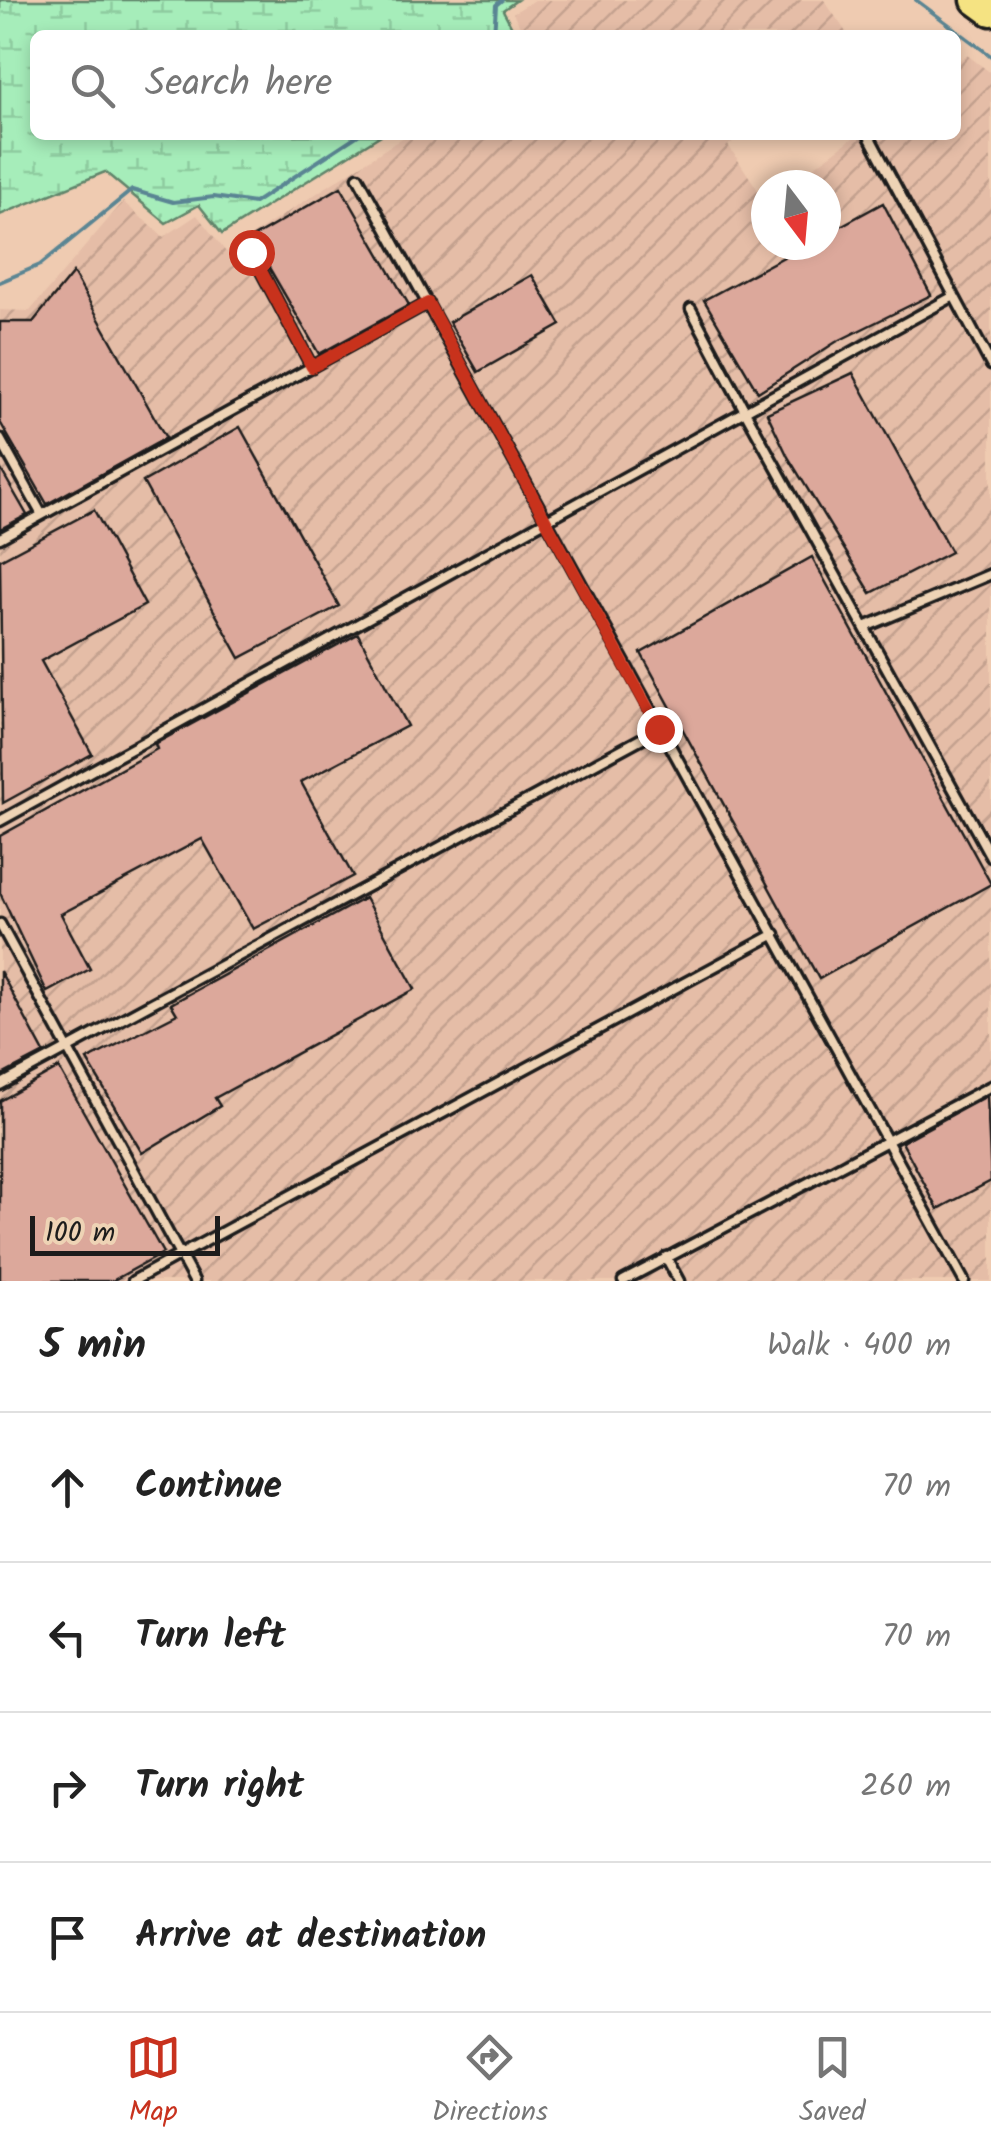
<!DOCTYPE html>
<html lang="en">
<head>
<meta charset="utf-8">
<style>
  :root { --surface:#fff; --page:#f2f2f2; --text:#222; --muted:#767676; --line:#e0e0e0; --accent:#c8321e }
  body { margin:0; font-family:Kalam,sans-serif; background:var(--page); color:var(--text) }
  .compass { position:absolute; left:751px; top:170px; width:90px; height:90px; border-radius:50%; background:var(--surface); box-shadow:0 5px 15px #0003; rotate:164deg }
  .scale { position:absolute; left:30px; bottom:25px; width:190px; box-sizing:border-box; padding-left:10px; border:5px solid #1c1c1c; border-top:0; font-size:28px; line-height:35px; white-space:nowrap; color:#1c1c1c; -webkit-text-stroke:8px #eed3b5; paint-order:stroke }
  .stop { position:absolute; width:30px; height:30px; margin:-22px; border:8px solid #c8321e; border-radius:50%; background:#fff }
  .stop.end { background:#c8321e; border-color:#fff; box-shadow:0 2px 10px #0008 }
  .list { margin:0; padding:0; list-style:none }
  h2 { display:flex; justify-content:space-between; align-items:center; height:130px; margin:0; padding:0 40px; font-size:42px }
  h2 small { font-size:32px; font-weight:400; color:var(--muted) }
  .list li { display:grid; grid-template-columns:65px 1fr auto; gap:30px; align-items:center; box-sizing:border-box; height:150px; padding:0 40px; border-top:2px solid var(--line) }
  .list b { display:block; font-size:38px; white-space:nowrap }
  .list em { font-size:32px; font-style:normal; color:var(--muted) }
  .icon { flex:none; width:55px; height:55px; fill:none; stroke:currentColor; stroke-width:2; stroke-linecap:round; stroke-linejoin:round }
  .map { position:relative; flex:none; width:991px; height:1281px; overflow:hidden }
  .search { position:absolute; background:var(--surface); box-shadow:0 5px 15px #0003; left:30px; right:30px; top:30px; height:110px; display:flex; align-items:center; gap:25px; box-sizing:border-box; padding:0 35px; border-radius:15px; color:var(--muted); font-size:38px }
  .sheet { height:730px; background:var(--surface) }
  nav { display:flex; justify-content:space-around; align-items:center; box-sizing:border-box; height:140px; border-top:2px solid var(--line); background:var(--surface); font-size:28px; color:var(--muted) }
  nav a { display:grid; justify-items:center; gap:5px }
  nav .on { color:var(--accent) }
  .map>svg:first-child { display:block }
  .industrial { fill:url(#industrial-furrows) }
  .wetland { fill:url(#wetland-marsh); stroke:#61846b; stroke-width:2.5 }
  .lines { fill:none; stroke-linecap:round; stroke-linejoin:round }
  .stream { stroke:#5a8593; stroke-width:4 }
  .building { fill:#dca89b; stroke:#1c1c1c; stroke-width:2.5 }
  .lane-casing { stroke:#1c1c1c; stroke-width:15 }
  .highway-casing { stroke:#1c1c1c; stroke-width:35 }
  .lane { stroke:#eed3b5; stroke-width:8 }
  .highway { stroke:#f5e382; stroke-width:28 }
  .route { stroke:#c8321e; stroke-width:12 }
</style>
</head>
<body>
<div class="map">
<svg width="991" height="1281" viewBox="0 0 991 1281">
  <defs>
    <pattern id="industrial-furrows" width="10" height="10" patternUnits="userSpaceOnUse" patternTransform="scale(2.5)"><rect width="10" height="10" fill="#e5bda7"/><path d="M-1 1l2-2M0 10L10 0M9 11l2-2" fill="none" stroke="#c4a28f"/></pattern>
    <pattern id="wetland-marsh" width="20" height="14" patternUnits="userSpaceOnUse" patternTransform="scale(2.5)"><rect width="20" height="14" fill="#a6edba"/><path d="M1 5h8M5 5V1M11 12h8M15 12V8" fill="none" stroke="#8ecb9f"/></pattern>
  </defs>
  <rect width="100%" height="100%" fill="#efcbb1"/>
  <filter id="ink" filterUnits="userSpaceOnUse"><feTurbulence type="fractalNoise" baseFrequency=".01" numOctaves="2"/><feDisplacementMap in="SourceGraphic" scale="20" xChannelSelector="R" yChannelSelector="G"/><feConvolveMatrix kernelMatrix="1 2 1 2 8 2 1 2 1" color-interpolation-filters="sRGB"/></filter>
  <g filter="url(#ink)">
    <path class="industrial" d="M535 0H824L848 35H525L513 13Z
      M967 55 991 73V1281H0V310L30 311 123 202 164 237 197 215 226 252 407 135H741L728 145 766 202V245H826V185H789L857 135H956V63Z"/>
    <path class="wetland" d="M0 0H517L503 10 516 35H35V135H381L222 234 199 205 166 223 105 172 0 215Z"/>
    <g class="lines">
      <path class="stream" d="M916 0 991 56
        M494 35 496 5 502 0
        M0 282 40 265 132 190 173 202 214 197 254 203 358 135"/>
    </g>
    <path class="building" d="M341 187 409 305 319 354 252 238Z
      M883 203 931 295 836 342 758 392 704 300 806 245H826V234Z
      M73 273 166 438 47 504 0 422V322H33Z
      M532 275 561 325 478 372 449 322Z
      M853 373 951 552 871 593 788 457 767 413Z
      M240 427 339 606 240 658 143 482Z
      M0 468 27 515 0 529Z
      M94 510 145 605 41 661 92 754 3 803 0 560Z
      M812 557 991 884 819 979 641 653Z
      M358 634 407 726 301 782 353 876 253 929 202 839 61 914 90 969 47 992 0 893V836L157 749 155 744Z
      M365 898 415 989 215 1098 220 1106 142 1153 87 1060 177 1014 171 1004Z
      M0 971 44 1053 0 1076Z
      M59 1068 163 1253 112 1281H0V1101Z
      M987 1096 991 1181 938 1209 902 1142Z"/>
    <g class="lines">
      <defs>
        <path id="lane" d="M869 136 991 365
          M358 177 964 1281
          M251 252 312 367
          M691 309 745 411 954 296
          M0 439 42 515
          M0 538 428 303
          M865 627 991 574
          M0 821 745 411 991 857
          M0 924 180 1255 133 1281
          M0 1085 659 729
          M666 1257 679 1281
          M194 1281 180 1255 775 934
          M623 1281 991 1086"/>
        <path id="highway" d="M976 0 991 11"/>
      </defs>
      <use href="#lane" class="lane-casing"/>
      <use href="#highway" class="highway-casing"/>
      <use href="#lane" class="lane"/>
      <use href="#highway" class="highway"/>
    </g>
  </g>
  <g class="lines" filter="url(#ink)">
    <path class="route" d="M251 252 312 367 428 303 659 729"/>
  </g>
</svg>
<svg class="compass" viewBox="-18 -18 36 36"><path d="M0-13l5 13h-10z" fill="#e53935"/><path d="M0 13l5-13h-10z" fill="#767676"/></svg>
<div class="scale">100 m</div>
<div class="stop" style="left:251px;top:252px"></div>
<div class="stop end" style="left:659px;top:729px"></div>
<div class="search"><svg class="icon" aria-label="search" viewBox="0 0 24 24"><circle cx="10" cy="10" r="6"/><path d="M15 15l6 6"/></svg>Search here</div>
</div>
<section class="sheet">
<h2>5 min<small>Walk · 400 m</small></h2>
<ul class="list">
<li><svg class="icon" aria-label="ahead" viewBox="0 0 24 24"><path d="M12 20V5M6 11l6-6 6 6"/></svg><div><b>Continue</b></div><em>70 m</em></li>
<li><svg class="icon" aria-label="left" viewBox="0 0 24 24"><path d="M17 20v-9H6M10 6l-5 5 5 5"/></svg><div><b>Turn left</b></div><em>70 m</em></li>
<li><svg class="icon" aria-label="right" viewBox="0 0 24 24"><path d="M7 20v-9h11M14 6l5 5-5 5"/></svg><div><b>Turn right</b></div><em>260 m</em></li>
<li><svg class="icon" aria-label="arrive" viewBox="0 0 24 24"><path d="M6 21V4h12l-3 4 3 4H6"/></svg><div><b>Arrive at destination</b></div></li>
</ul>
</section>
<nav>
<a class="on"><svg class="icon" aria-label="map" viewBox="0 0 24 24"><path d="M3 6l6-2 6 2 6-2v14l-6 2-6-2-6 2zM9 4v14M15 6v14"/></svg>Map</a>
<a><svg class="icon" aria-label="directions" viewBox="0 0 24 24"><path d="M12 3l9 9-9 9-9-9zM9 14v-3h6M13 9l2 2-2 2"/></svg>Directions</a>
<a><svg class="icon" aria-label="saved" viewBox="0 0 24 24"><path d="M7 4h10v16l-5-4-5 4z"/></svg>Saved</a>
</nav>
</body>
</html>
